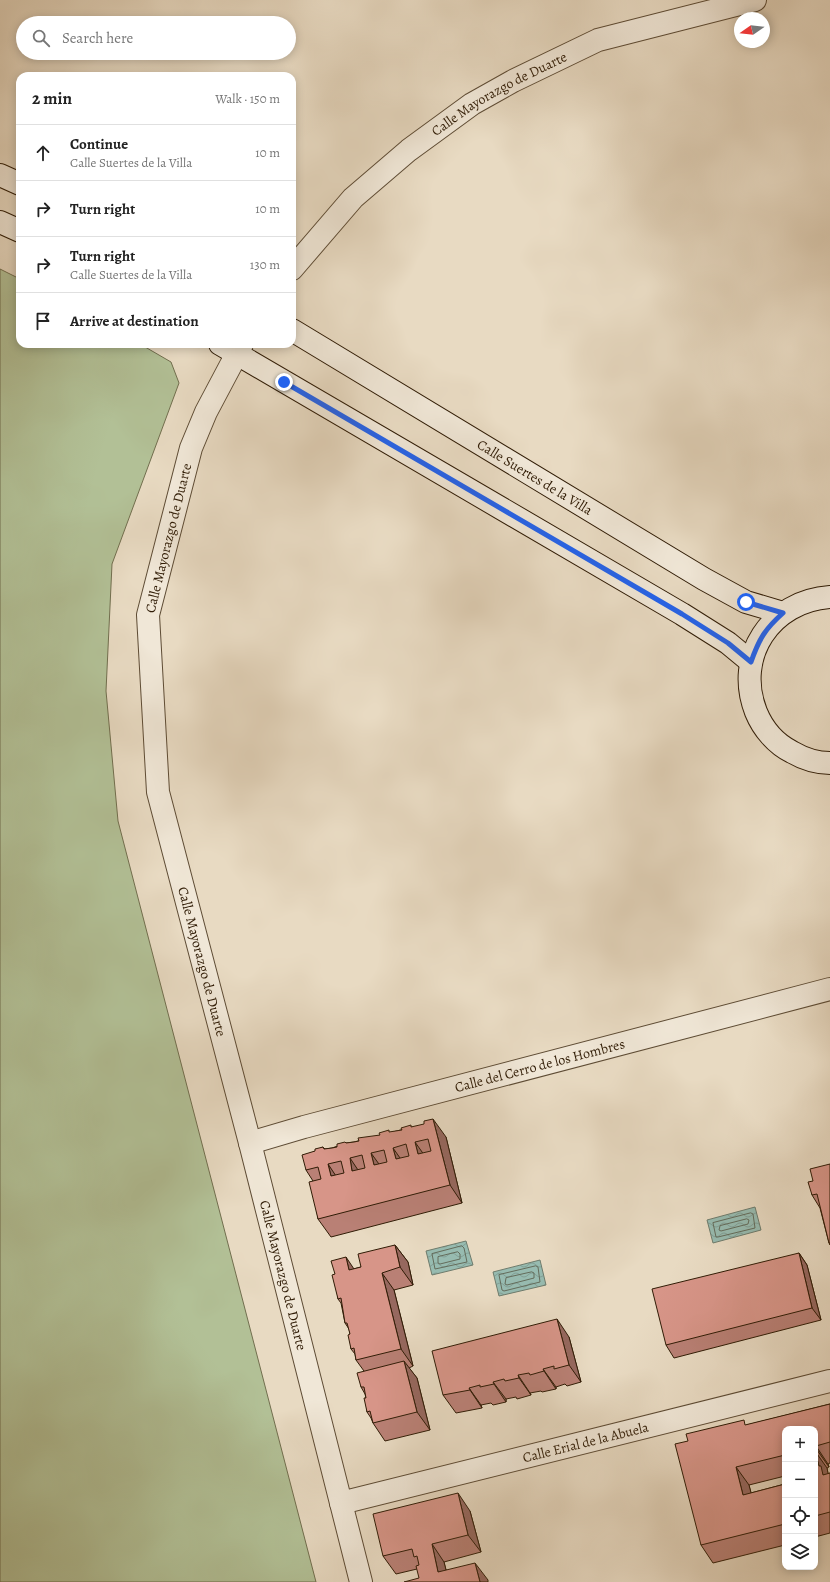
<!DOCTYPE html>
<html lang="en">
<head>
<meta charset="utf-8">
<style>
  :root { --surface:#fff; --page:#f2f2f2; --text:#222; --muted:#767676; --line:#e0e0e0 }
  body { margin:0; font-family:Alegreya,serif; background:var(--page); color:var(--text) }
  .controls { position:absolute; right:12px; bottom:12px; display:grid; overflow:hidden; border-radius:8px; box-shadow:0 2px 10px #0003 }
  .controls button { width:36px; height:36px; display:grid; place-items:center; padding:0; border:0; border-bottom:1px solid var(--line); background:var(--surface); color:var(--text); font:20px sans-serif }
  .compass { position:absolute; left:734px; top:12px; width:36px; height:36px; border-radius:50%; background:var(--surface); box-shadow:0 2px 10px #0003; rotate:256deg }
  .stop { position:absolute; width:12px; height:12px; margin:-9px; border:3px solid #2563eb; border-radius:50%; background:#fff }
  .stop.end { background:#2563eb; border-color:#fff; box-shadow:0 1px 4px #0008 }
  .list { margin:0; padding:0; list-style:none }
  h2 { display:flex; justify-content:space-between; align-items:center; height:52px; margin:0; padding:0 16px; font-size:17px }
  h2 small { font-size:13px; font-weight:400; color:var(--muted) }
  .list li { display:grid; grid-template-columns:26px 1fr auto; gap:12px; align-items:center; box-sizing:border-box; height:56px; padding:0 16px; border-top:1px solid var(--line) }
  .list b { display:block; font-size:15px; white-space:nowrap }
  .list p { margin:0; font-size:13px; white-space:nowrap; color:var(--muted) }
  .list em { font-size:13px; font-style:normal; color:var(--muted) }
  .icon { flex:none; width:22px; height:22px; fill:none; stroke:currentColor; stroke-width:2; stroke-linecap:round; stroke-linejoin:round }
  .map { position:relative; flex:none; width:830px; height:1582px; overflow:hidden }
  .search { position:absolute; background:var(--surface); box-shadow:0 2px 10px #0003; left:16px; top:16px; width:280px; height:44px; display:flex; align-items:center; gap:10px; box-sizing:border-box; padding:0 14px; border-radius:22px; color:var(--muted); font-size:15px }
  .panel { position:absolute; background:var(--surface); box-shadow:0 2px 10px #0003; left:16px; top:72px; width:280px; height:276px; border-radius:12px }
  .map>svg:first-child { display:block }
  .green { fill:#b2c096; stroke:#716e4e }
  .water { fill:url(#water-waves); stroke:#6e7b6c }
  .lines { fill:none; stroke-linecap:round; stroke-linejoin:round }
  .shore { stroke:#646c5b; stroke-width:1 }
  .minor-casing { stroke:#5e4c35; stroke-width:24 }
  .tertiary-casing { stroke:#5e4c35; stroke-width:24 }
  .secondary-casing { stroke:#301c06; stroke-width:24 }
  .minor { stroke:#f0e7d7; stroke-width:22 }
  .tertiary { stroke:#f0e7d7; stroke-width:22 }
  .secondary { stroke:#f0e7d7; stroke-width:22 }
  .wall { fill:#b98075; stroke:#301c06 }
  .shaded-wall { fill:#96685f; stroke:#301c06 }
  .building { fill:#d79588; stroke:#301c06; fill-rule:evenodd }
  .route { stroke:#2563eb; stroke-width:5 }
  .labels { text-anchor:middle; stroke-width:3; stroke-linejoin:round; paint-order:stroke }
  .street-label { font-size:14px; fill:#301c06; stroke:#f0e7d7 }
</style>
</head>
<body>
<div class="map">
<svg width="830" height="1582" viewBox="0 0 830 1582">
  <defs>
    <pattern id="water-waves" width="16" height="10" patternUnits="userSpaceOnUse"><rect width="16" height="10" fill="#97bbb0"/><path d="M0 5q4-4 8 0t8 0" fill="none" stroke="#82a096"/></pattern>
  </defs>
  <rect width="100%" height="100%" fill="#e8dac2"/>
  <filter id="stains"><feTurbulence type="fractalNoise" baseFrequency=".005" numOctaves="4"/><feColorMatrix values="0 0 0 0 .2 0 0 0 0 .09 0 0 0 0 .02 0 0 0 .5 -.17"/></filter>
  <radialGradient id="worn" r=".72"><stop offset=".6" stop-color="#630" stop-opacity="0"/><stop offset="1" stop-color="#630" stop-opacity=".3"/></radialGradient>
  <path class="green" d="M0 269 20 279V344H140L171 362 179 383 112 564 106 691 118 821 316 1582H0Z"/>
  <path class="water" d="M755 1207 761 1230 713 1243 707 1220Z
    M466 1241 473 1265 432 1275 426 1251Z
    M540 1260 546 1285 499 1296 493 1272Z"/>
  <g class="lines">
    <path class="shore" d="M751 1213 753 1214 755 1228 718 1237H716L713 1223Z
      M747 1219 749 1220 748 1224 721 1231 719 1230 720 1226Z
      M462 1246 464 1248 467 1262 435 1269 432 1254Z
      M458 1252 460 1254V1259L440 1264 438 1263V1257Z
      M536 1266 538 1267 540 1282 504 1291 502 1290 499 1275Z
      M532 1272 534 1273V1278L507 1285 505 1284 506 1278Z"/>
    <defs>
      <g id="minor">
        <path id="s1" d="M250 1143 304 1127 830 989"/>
      </g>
      <g id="tertiary">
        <path id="s2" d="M292 269 353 198 409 150 472 104 513 81 598 40 755 0"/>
        <path id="s3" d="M242 344 206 412 191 448 148 615 158 792 250 1143 361 1582"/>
        <path id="s4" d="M341 1503 830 1381"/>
      </g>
      <g id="secondary">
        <path d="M0 175 20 184"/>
        <path d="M0 222 20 231"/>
        <path id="s5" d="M292 330 704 579 746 602 783 613"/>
        <path d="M220 344 682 614 728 643 751 662"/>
        <path d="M830 597C771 601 734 656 756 712 763 729 776 744 792 752 804 759 816 763 830 763"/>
      </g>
    </defs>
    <use href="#minor" class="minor-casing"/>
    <use href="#tertiary" class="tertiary-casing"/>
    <use href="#secondary" class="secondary-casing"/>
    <use href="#minor" class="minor"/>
    <use href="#tertiary" class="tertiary"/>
    <use href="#secondary" class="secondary"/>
  </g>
  <path class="wall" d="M412 1127 446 1137 462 1203 331 1237 318 1219 313 1181 306 1170 315 1151 323 1147 325 1149 332 1148 346 1143 354 1142Z
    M830 1164V1245L829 1243 820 1208 812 1195 813 1181Z
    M395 1245 408 1262 413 1285 394 1290 413 1366 409 1368 417 1378 430 1430 385 1441 373 1423 371 1418 367 1412 366 1398 365 1394 361 1387 364 1371 356 1360 355 1354 351 1349 350 1334 349 1329 345 1323 341 1303 338 1299 335 1274 361 1267Z
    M799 1253 807 1265 821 1320 674 1358 666 1345Z
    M569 1337 581 1382 567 1386 565 1384 556 1387V1389L542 1392 541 1391 530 1393 531 1395 517 1399 516 1397 506 1399V1402L493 1405 491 1403 481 1405 482 1408 456 1413 443 1395Z
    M830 1404V1463L828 1464 829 1467 827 1468 828 1474 830 1473V1533L815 1537V1429H785V1476L749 1485 751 1493 785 1484V1545L713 1563 701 1545 747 1425Z
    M470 1511 481 1552 444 1562 446 1570 488 1580 417 1569 396 1574 383 1556Z"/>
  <path class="shaded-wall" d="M433 1119 446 1137 462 1203 450 1185Z
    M415 1142 427 1159 418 1154Z
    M393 1148 405 1165 396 1159Z
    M371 1153 384 1171 374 1165Z
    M350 1158 362 1176 352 1171Z
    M328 1164 340 1182 331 1176Z
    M395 1245 408 1262 413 1285 400 1267Z
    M799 1253 807 1265 821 1320 812 1308Z
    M346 1257 358 1275 349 1270Z
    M382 1273 394 1290 413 1366 401 1349Z
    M557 1319 569 1337 581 1382 569 1365Z
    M404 1361 417 1378 430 1430 417 1412Z
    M543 1369 556 1387V1389L544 1371Z
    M518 1375 530 1393 531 1395 519 1378Z
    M493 1382 506 1399V1402L494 1384Z
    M469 1388 481 1405 482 1408 470 1390Z
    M816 1446 828 1464 829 1467 817 1450Z
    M815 1451 827 1468 829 1478 823 1475 819 1466Z
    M736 1467 749 1485 756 1512 743 1495Z
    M458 1493 470 1511 481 1552 468 1535Z
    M432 1544 444 1562 449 1582 438 1572Z
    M475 1563 488 1580V1582H480Z"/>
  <path class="building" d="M433 1119 450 1185 318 1219 309 1182 321 1179 318 1167 306 1170 302 1155 315 1151V1149L323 1147 324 1149 332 1148 337 1147V1144L345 1142 346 1143 354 1142 359 1141 358 1138 380 1135 379 1133 389 1130V1132L402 1130 401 1128 411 1125V1127L424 1124V1121ZM428 1139 431 1151 418 1154 415 1142ZM406 1144 409 1156 396 1159 393 1148ZM384 1150 387 1162 374 1165 371 1153ZM362 1155 365 1168 352 1171 350 1158ZM341 1161 344 1173 331 1176 328 1164Z
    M830 1164V1243H829L817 1194 812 1195 808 1182 813 1181 810 1169Z
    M395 1245 400 1267 382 1273 401 1349 356 1360 354 1348 351 1349 348 1335 350 1334 347 1323H345L341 1298 338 1299 332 1275 335 1274 331 1261 346 1257 349 1270 361 1267 358 1254Z
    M799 1253 812 1308 666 1345 652 1289Z
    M557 1319 569 1365 554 1369V1366L543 1369 544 1371 530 1375 529 1373 518 1375 519 1378 505 1381 504 1379 493 1382 494 1384 480 1387V1385L469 1388 470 1390 443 1395 432 1351Z
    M404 1361 417 1412 373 1423 370 1411 367 1412 364 1398H366L364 1387H361L357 1373Z
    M830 1404V1442L816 1446 817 1450H815V1429H785V1455L736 1467 743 1495 785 1484V1524L701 1545 675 1444 688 1441 686 1434 744 1420 745 1425Z
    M815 1452 819 1466H821L823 1475 830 1473V1512L815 1516Z
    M458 1493 468 1535 432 1544 438 1572 475 1563 480 1582H404L419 1578 416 1566 419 1565 417 1556 414 1557 412 1549 383 1556 373 1514Z"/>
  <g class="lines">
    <path class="route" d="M284 382 682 614 728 643 751 662C759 639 765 629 783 613L746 602"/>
  </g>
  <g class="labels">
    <g class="street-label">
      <text dy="5" stroke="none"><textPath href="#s2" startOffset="274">Calle Mayorazgo de Duarte</textPath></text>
      <text dy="5" stroke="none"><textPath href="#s5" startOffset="284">Calle Suertes de la Villa</textPath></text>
      <text transform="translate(168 538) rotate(-76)" y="5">Calle Mayorazgo de Duarte</text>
      <text dy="5" stroke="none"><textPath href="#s3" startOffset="641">Calle Mayorazgo de Duarte</textPath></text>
      <text dy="5" stroke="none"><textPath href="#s1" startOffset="300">Calle del Cerro de los Hombres</textPath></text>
      <text dy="5" stroke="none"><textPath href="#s3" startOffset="965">Calle Mayorazgo de Duarte</textPath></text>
      <text dy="5" stroke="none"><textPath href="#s4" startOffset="252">Calle Erial de la Abuela</textPath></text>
    </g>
  </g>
  <rect width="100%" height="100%" filter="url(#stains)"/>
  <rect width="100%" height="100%" fill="url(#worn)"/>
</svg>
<div class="controls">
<button>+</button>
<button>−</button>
<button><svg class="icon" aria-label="locate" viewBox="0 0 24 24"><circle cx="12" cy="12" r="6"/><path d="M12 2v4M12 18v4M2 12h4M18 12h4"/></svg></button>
<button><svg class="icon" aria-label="layers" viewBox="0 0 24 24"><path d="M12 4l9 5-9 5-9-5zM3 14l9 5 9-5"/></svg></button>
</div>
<svg class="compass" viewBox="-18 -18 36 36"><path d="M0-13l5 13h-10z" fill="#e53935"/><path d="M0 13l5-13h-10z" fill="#767676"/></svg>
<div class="stop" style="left:746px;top:602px"></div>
<div class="stop end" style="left:284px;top:382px"></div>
<div class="search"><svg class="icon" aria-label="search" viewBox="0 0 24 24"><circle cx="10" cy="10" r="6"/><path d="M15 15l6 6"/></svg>Search here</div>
<section class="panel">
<h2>2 min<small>Walk · 150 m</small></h2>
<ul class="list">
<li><svg class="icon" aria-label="ahead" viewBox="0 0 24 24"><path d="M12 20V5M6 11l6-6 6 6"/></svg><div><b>Continue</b><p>Calle Suertes de la Villa</p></div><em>10 m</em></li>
<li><svg class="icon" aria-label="right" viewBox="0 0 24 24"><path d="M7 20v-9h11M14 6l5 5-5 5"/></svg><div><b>Turn right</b></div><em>10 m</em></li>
<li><svg class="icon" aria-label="right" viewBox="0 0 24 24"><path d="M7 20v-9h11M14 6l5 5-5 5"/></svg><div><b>Turn right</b><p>Calle Suertes de la Villa</p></div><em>130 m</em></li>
<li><svg class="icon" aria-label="arrive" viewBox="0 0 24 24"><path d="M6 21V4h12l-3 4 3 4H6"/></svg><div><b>Arrive at destination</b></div></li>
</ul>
</section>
</div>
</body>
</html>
